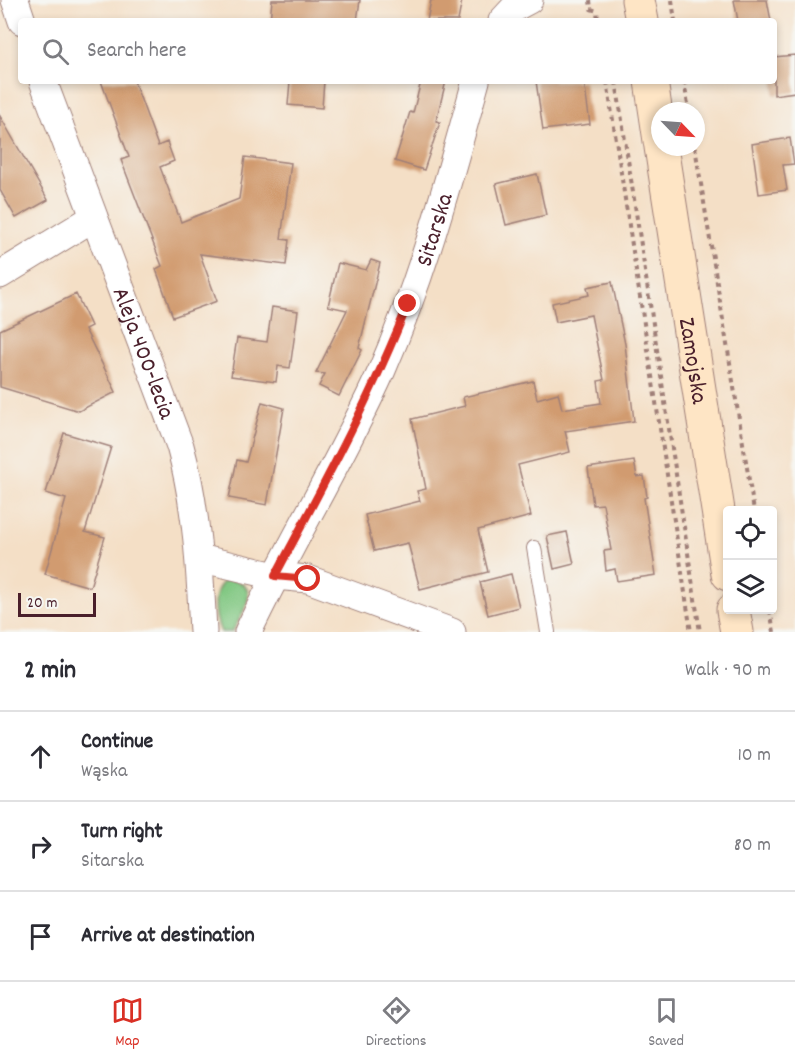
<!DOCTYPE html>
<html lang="en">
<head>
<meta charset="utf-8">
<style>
  :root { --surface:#fff; --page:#f7f7f7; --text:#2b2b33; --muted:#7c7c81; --line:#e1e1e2; --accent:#d93025 }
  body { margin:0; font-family:Dekko,sans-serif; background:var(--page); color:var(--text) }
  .controls { position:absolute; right:18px; bottom:18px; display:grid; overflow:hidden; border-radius:6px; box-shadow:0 3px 9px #0003 }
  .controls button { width:54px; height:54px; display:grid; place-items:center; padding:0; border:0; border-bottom:2px solid var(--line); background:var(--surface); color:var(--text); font:30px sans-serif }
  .compass { position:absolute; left:651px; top:102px; width:54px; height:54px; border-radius:50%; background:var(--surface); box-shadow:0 3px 9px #0003; rotate:115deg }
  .scale { position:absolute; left:18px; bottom:15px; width:78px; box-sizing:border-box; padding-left:6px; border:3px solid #4a1f2b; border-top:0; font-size:16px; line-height:21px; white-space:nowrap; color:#4a1f2b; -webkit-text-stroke:4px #f6f6f2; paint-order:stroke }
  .stop { position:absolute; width:18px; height:18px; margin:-14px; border:4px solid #d93025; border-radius:50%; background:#fff }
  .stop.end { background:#d93025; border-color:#fff; box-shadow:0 2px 6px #0008 }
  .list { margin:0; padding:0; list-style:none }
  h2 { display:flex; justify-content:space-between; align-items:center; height:78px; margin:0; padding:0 24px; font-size:26px }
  h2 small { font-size:20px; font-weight:400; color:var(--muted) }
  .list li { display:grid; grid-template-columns:39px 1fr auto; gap:18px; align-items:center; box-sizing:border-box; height:90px; padding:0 24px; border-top:2px solid var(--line) }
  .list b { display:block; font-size:22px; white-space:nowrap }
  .list p { margin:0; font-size:20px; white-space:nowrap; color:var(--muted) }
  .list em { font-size:20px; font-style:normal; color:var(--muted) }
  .icon { flex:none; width:33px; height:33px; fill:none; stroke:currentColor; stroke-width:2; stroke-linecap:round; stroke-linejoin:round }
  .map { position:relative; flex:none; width:795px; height:632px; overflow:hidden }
  .search { position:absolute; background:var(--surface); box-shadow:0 3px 9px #0003; left:18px; right:18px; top:18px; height:66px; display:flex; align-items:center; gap:15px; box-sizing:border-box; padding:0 21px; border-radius:6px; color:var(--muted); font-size:22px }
  .sheet { height:348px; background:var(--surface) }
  nav { display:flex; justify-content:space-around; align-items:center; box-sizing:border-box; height:84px; border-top:2px solid var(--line); background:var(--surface); font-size:16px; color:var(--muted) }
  nav a { display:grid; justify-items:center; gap:3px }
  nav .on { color:var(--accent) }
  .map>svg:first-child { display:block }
  .green { fill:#82c883; stroke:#667457; stroke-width:1.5 }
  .building { fill:#d19b6f }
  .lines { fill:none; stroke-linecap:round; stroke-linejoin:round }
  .lane-casing { stroke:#9f7f78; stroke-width:16 }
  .street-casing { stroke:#9f7f78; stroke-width:29 }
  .secondary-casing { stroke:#9f7f78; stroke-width:35 }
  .path { stroke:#9f7f78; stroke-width:4; stroke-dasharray:4.5 4.5; stroke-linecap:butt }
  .lane { stroke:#fff; stroke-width:14 }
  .street { stroke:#fff; stroke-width:27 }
  .secondary { stroke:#fee5c5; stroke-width:33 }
  .route { stroke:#d93025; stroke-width:8 }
  .labels { text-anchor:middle; stroke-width:4.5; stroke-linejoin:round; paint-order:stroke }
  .street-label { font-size:24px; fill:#4a1f2b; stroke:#f6f6f2 }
</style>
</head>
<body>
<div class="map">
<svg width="795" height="632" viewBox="0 0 795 632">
  <rect width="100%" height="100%" fill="#f6f6f2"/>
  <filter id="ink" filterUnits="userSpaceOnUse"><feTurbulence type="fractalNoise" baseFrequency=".0167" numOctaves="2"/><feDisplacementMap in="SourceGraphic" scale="12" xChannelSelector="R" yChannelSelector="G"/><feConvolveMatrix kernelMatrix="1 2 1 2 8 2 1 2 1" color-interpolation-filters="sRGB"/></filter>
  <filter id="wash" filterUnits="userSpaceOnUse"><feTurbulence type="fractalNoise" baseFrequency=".008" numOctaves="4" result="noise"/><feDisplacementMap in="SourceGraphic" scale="24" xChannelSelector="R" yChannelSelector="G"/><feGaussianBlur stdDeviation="1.35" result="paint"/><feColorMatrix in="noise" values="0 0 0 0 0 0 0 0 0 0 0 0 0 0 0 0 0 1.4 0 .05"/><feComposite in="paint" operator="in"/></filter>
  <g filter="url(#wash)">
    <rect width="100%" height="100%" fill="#f4dfc6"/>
    <path class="green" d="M228 579C265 584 242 614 232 632H221C214 617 210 587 228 579Z"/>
    <g id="blocks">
      <path class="building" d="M272 0H360L357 21H270Z
        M431 0H462L458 21H427Z
        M734 0H767L771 21H738Z
        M795 55V92L774 95V57Z
        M101 81H134L158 146 167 142 174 161 160 167 181 222 239 199 245 157 291 163 281 239 289 240 286 265 200 254 217 301 173 317 156 269 162 266 121 160 129 157Z
        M290 81H324L322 108 288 105Z
        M421 81H446L436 121 440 122 424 170 395 161 410 112 413 113Z
        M536 81H584L590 124 543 130Z
        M0 116 48 200 16 218 0 190Z
        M790 138 794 164 783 165 787 190 759 194 752 144Z
        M537 174 546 215 506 225 496 184Z
        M371 260 380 263 359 348 362 350 339 396 319 386 325 374 316 373 347 310 328 306 338 263 366 270Z
        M612 282 625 344 634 421 565 431 570 452 518 465 531 516 478 530 488 572 420 589 408 543 374 551 365 515 420 501 417 491 426 489 412 419 465 406 463 397 533 381 537 399 558 393 562 409 601 403 598 381 604 380 591 315 556 322 552 303 589 295 587 287Z
        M76 294 91 326 85 329 116 392 79 411 0 387V330Z
        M272 307 298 311 290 368 278 366 276 382 231 376 237 338 267 342Z
        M262 402 284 408 267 505 229 498 237 460 246 462Z
        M64 433 111 447 85 532 105 537 90 587 45 574 66 499 46 493Z
        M634 461 637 477 644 476 647 497 644 498 656 575 617 581 615 569 606 571 604 551 611 550 603 504 593 505 588 468Z
        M567 532 574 564 554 569 547 536Z
        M511 574 519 607 488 615 480 582Z"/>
    </g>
  </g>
  <g filter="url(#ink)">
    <use href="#blocks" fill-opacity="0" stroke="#9f7f78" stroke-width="1.5"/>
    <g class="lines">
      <defs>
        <path id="lane" d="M534 548 548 632"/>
        <g id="street">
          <path d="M15 0 22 21"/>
          <path d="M502 21 514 8 529 0"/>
          <path id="s1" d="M43 81 180 446C197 507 200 570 203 632"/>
          <path d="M0 275 93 218"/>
          <path d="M199 558 275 576 308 579 452 632"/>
          <path id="s2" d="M248 632C290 543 342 459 382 370 423 276 449 179 476 81"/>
        </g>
        <g id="secondary">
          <path d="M638 0 642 21"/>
          <path d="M651 81 660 141"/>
          <path id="s3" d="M661 147 728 574"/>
          <path d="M733 610 737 632"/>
        </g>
      </defs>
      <use href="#lane" class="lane-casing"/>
      <use href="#street" class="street-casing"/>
      <use href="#secondary" class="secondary-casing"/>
      <path class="path" d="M590 0 591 9 597 11 598 21
        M672 0 675 21
        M607 81 691 632
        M616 81 700 632
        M684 81 689 111
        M695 147 754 511
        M770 610 774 632"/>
      <use href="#lane" class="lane"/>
      <use href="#street" class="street"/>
      <use href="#secondary" class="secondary"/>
    </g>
  </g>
  <g class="lines" filter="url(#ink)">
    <path class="route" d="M308 579 275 576C323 486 371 398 408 304"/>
  </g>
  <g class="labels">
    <g class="street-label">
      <text dy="8" stroke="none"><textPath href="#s2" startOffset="444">Sitarska</textPath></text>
      <text dy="8" stroke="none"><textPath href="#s1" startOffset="290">Aleja 400-lecia</textPath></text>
      <text dy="8" stroke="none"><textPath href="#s3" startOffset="216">Zamojska</textPath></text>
    </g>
  </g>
</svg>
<div class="controls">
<button><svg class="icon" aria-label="locate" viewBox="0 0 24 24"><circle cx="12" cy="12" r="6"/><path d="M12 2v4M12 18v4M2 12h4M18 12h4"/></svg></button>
<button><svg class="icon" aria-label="layers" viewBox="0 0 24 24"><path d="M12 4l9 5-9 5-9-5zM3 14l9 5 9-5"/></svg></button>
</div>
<svg class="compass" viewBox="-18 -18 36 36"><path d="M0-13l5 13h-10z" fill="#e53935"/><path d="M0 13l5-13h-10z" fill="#7c7c81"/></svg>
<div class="scale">20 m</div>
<div class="stop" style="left:308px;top:579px"></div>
<div class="stop end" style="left:408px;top:304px"></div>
<div class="search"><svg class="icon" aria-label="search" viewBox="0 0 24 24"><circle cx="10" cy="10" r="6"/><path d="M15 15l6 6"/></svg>Search here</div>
</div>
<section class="sheet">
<h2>2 min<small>Walk · 90 m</small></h2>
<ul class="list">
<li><svg class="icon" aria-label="ahead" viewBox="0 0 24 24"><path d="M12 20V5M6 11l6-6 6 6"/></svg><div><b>Continue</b><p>Wąska</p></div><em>10 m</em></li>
<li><svg class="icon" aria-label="right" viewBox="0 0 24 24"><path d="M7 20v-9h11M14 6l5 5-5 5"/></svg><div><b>Turn right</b><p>Sitarska</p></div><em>80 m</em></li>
<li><svg class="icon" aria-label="arrive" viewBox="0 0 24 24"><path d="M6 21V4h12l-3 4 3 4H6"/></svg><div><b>Arrive at destination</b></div></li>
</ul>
</section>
<nav>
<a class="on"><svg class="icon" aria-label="map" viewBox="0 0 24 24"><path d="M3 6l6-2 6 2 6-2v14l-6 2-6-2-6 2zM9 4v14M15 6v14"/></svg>Map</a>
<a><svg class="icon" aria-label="directions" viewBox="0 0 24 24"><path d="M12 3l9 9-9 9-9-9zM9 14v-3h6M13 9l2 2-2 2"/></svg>Directions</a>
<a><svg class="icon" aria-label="saved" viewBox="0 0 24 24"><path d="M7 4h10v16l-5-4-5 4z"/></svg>Saved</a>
</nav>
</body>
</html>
